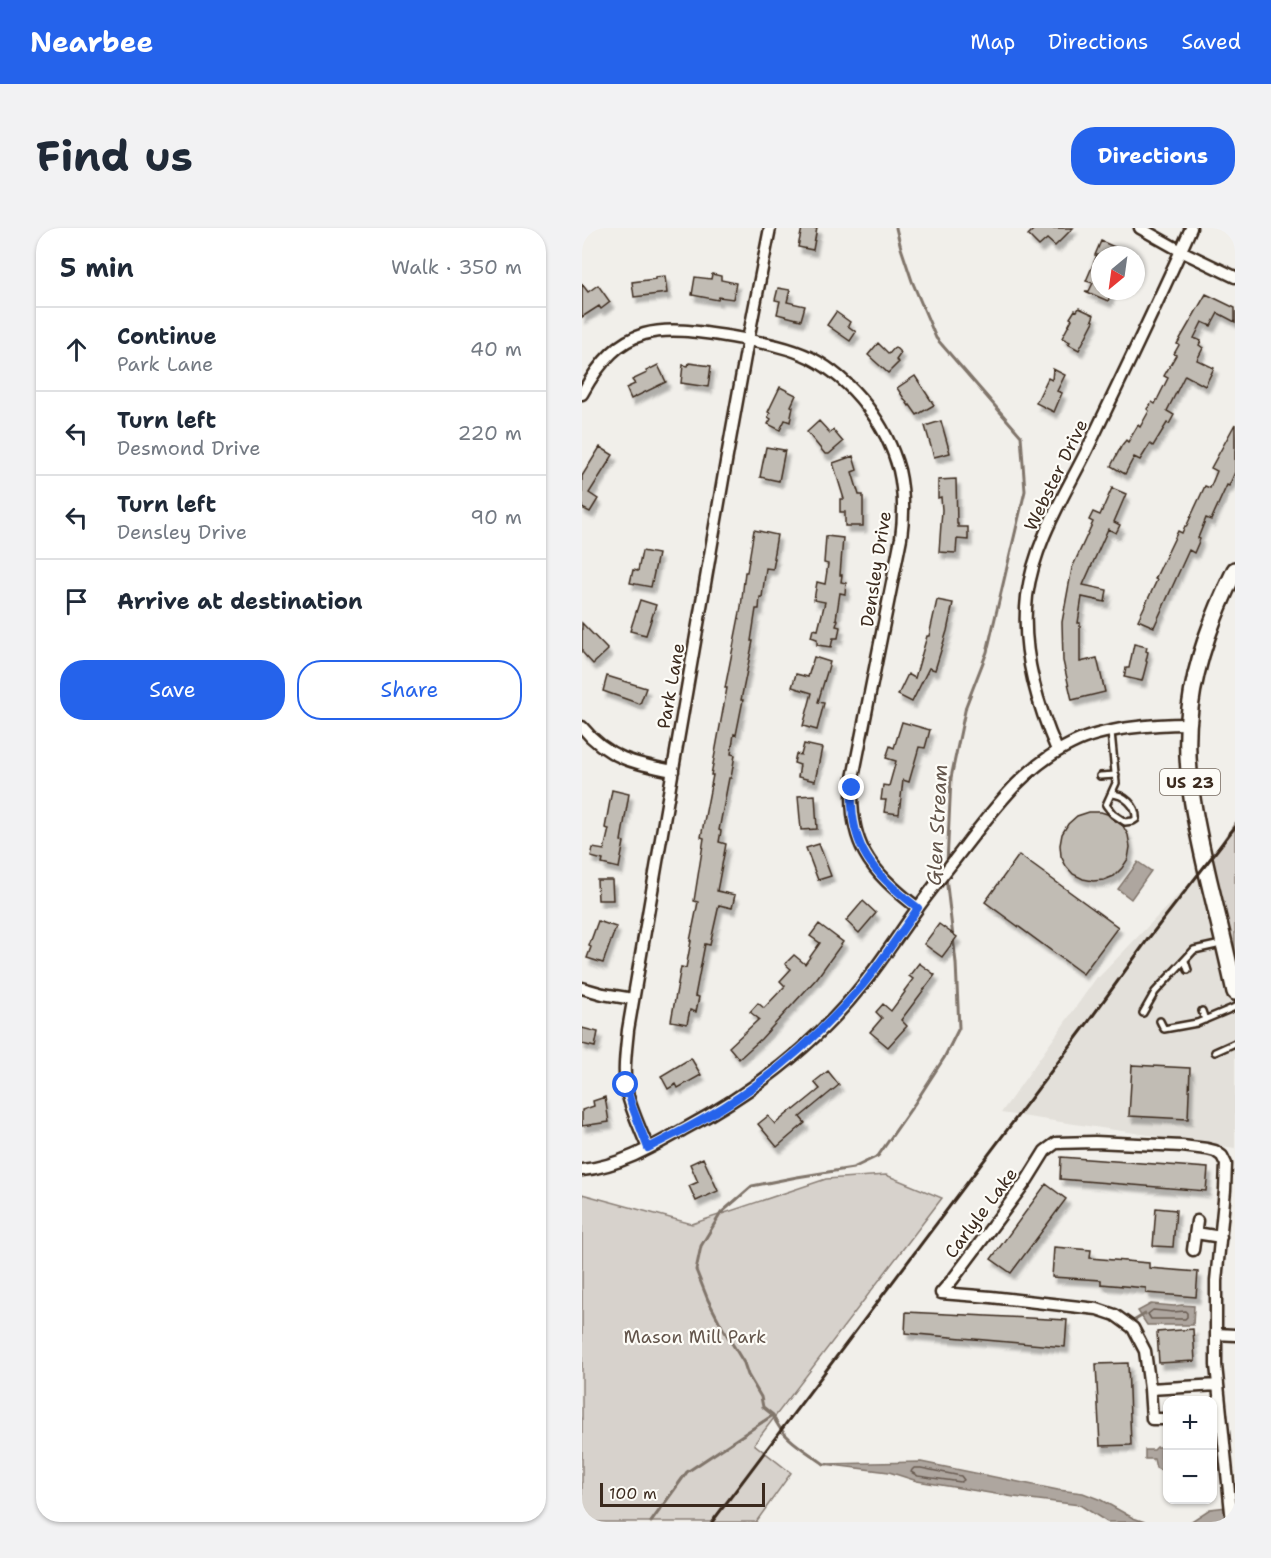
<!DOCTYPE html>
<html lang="en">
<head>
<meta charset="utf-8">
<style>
  :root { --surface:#fff; --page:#f2f2f3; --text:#1f2937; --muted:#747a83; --line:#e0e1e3; --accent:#2563eb }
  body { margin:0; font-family:"Shantell Sans",sans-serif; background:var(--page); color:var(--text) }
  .controls { position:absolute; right:18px; bottom:18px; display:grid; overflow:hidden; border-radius:12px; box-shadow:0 2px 4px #0004 }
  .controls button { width:54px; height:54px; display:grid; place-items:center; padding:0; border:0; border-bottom:2px solid var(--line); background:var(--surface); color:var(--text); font:30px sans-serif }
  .compass { position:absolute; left:509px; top:18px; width:54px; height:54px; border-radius:50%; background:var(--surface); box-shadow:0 2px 4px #0004; rotate:209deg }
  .scale { position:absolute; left:18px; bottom:15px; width:165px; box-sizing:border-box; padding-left:6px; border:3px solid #3b2a1e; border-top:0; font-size:16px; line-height:21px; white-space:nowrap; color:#3b2a1e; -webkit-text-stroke:4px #fdfcf7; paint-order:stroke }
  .stop { position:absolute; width:18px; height:18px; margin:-14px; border:4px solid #2563eb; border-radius:50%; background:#fff }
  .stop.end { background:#2563eb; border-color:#fff; box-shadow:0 2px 6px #0008 }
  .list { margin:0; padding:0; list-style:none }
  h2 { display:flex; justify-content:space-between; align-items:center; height:78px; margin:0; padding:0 24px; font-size:26px }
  h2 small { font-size:20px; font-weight:400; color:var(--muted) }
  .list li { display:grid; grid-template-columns:39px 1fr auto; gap:18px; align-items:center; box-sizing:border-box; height:84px; padding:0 24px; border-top:2px solid var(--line) }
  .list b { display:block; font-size:22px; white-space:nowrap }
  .list p { margin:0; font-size:20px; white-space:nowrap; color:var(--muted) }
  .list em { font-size:20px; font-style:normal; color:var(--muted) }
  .actions { display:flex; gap:12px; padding:18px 24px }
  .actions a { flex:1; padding:14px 0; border:2px solid var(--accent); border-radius:24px; text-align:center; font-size:21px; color:var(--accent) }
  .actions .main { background:var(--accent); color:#fff }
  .icon { flex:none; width:33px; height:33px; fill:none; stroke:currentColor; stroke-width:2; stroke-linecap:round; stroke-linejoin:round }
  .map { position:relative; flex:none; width:653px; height:1294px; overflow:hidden; border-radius:24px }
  header { display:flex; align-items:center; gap:36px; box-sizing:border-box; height:84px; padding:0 30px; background:var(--accent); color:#fff }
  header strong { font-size:28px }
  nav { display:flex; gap:33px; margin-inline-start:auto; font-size:21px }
  .intro { display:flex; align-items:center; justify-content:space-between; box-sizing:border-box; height:144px; padding:0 36px }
  h1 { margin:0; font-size:42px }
  .button { padding:15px 27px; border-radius:24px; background:var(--accent); color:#fff; font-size:21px; font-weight:700 }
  main { display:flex; gap:36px; padding:0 36px }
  aside { flex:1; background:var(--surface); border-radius:24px; box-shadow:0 2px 4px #0004 }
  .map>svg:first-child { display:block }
  .built { fill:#e3e0da }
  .green { fill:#d7d2cc; stroke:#897e75; stroke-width:1.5 }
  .water { fill:#aea69f; stroke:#80746b; stroke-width:1.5 }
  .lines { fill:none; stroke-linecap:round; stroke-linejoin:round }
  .shore { stroke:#695c52; stroke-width:1.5 }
  .stream { stroke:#80746b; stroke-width:3 }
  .building { fill:#c1bcb4; stroke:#3b2a1e; stroke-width:1.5; filter:url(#shadow) }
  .lane-casing { stroke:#3b2a1e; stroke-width:10 }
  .street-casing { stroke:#3b2a1e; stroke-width:15 }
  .primary-casing { stroke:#3b2a1e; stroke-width:20 }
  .lane { stroke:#fdfcf7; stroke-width:5 }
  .street { stroke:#fdfcf7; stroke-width:10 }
  .primary { stroke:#fdfcf7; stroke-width:15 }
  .rail { stroke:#3b2a1e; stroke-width:3 }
  .route { stroke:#2563eb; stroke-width:8 }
  .labels { text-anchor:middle; stroke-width:4.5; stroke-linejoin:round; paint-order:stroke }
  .shield { fill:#fdfcf7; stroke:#75695f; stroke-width:1.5 }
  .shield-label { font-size:16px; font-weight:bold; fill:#3b2a1e }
  .street-label { font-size:18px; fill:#3b2a1e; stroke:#fdfcf7 }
  .park-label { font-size:18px; fill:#62544a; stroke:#fdfcf7 }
  .water-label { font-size:20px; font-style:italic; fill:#63554b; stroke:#fdfcf7 }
</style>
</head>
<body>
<header>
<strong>Nearbee</strong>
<nav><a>Map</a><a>Directions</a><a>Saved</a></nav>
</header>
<div class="intro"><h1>Find us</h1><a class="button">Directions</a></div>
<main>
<aside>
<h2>5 min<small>Walk · 350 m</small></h2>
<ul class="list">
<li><svg class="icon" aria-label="ahead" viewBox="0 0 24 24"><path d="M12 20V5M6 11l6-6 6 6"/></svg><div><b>Continue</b><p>Park Lane</p></div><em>40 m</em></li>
<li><svg class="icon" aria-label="left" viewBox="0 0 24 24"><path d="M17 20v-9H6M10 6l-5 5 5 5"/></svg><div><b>Turn left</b><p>Desmond Drive</p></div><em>220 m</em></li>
<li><svg class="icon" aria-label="left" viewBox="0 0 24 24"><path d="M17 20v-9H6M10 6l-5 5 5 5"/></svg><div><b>Turn left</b><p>Densley Drive</p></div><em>90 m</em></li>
<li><svg class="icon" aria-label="arrive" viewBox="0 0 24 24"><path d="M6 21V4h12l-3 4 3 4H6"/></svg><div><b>Arrive at destination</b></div></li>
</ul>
<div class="actions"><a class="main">Save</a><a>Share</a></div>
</aside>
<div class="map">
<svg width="653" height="1294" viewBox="0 0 653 1294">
  <defs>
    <filter id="shadow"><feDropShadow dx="3.5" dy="6" stdDeviation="1.5" flood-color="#0004"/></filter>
  </defs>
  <rect width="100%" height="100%" fill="#f1efea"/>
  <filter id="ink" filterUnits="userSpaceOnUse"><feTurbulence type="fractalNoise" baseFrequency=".0167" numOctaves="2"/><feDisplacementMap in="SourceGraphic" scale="12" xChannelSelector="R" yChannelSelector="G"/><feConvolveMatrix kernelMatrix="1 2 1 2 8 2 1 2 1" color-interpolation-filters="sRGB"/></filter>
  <g filter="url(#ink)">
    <path class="built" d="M653 611V920L419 885 515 749H517L624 638Z"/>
    <path class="green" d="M653 595V760L624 638Z
      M304 947 360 970 172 1216 209 1245 174 1294H0V966L110 996 244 951Z"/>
    <path class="water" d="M556 634 569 643 549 671 536 661Z
      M569 1076 592 1078 600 1077 612 1078 611 1097H565L556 1083Z
      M575 1219H579V1230L583 1235 582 1240 578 1242 574 1240 572 1231H563V1222H572Z
      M339 1234 476 1262 501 1265 519 1272 551 1290 563 1294H525L498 1277 432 1269 335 1253 307 1244 242 1236Z
      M653 1278V1292L630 1294H608L628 1281Z"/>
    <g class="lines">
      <path class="shore" d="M571 1082 591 1084 603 1083 605 1085V1089L603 1091H569L566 1086Z
        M332 1240H339L379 1248 382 1252 379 1254 336 1248 329 1244 330 1242Z"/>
      <path class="stream" d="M314 0 319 20 330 53 354 110 439 208 443 263 405 424 384 478 369 550 365 636
        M548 1095 563 1086
        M191 1187 181 1179 179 1169 166 1147 162 1135 140 1099 126 1072 114 1042 119 1018 139 985 170 958 215 949 271 940 296 928 333 875 362 830 377 800 374 735 364 649
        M191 1187C199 1210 223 1222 242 1236H245
        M69 1294 105 1244 191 1187"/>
    </g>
    <path class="building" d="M220 0H235L231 22 216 19Z
      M453 0H491L473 18 465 11 457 18 446 7Z
      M519 13 550 27H518V63H530L526 73 503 63H507L511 55 504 53 515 27H513Z
      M130 46 139 48V52L154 55 151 71 137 69 136 72 110 67 113 49 129 51Z
      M83 48 85 65 52 69 50 54 73 51V49Z
      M0 56 6 64 16 57 28 74 19 81 17 78 0 89Z
      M196 60 208 62 205 74 223 78 219 92 195 86 198 73 193 72Z
      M624 66 653 80V94L636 85 629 98 620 94 612 110 619 113 617 117 621 120 615 132 632 140 623 158 603 147 585 183 592 187 587 196 585 195 571 218 568 216 558 232 552 229 543 246 529 238 540 217 544 212 546 214 556 197 558 199 567 183 565 181 570 174 573 176 586 150 582 148 594 127 592 126 597 117 595 116Z
      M497 80 512 87 510 92 512 93 497 122 486 116 488 114 480 110 490 91 488 90 493 82 495 83Z
      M254 84 268 94 266 98 274 104 268 113 245 97Z
      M296 115 307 126 313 119 319 125 314 132 317 134 306 145 286 127Z
      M107 135 129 138 126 159 99 155 101 137 106 138Z
      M76 137 84 154 49 171 44 160 53 156 50 152 65 145 64 143Z
      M471 141 483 147 475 163 480 165 472 184 454 175 466 150 470 152Z
      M333 148 352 177 335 187 328 177 327 178 315 160Z
      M198 159 214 167 209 178 211 179 208 194 203 192 198 202 186 196 189 191 186 189 188 185 186 184Z
      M237 193 248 205 251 202 261 214 247 226H243L225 204Z
      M359 193 368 225 352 229 343 198Z
      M653 196V244L647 258 645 257 629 292 624 290 616 310 618 311 612 325 607 322 572 399 556 392 575 352 573 351 596 303 600 305 603 298 604 299 623 258 628 260 635 243 629 240Z
      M18 219 31 227 7 265 16 271 8 284 0 280V248Z
      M184 219 202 222 200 224 203 222 197 253 178 249Z
      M271 228 275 242 270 244 277 267H281V298H263V284H258V271H262L251 235Z
      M374 251 375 296H376V299H386V312L375 311 374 325 357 324 360 282 359 269 356 270V252Z
      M530 260 544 266 532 294 538 297 534 305 526 301 501 357 525 362 523 374 500 369 496 395H498V434L515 430 523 464 490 472 481 433 480 394 490 340 511 294 507 292 511 284 518 287Z
      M172 302 195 307 191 330H193L191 341 184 340 180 369H178L177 381H174L169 413H171L159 472H161L154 507 152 506 149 526 153 527 149 550H147L137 602 139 603 137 614 144 616 135 663 153 667 150 680 137 677 128 717 123 716 113 768 117 769 114 784 108 782 105 796 89 793 99 739 104 740 109 713H108L116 674 112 673 122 610 119 609 131 547H129L145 460H143L159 379 163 344H165Z
      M244 308 261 310 258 347H260L259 354 264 355 263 366 258 365 254 391 256 392 254 398 258 399 256 410H251L249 419 235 417V411L229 409 231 401 236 402 243 374 232 372 235 354 243 356 246 336 242 335Z
      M60 323 76 326 69 359 48 355 51 342 56 343Z
      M58 372 74 377 64 407 48 403Z
      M355 372 371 375 365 403 353 442 347 440 330 474 316 467 326 446 333 450 345 408H347Z
      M0 395 26 422 11 436 0 424Z
      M552 416 565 419 564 423 566 424 564 433 565 434 560 453 542 449 544 440H547Z
      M232 429 248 434 236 474 242 475 235 502 221 498 230 465 210 459 214 446 226 449Z
      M25 448 64 460 58 476 21 463Z
      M320 494 348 502 343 520 337 519 327 554 321 552 317 586 302 584 304 572H299L301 557 307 558 314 533 304 530 308 518 312 520Z
      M222 516 240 520 233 553 216 549 218 537 212 535 214 526 219 527Z
      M30 562 47 566 39 613 42 614 37 640 20 636 21 632 9 629 11 620 22 622 27 601 23 600Z
      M233 567 235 601 219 602 216 568Z
      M507 584H519L525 586 541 598 546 607 548 619 546 631 540 640 532 648 522 652 511 653 501 651 491 646 484 638 479 628 478 617 480 606 486 596 495 588Z
      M237 616 249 648 236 652 224 620Z
      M437 627 536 699 501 746 403 674Z
      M15 652H30L31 672H16Z
      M281 673 294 685 277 705 264 693Z
      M16 693 34 699 21 735 5 730 9 719 7 718Z
      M237 696 261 714 235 750 179 811 157 831 147 819 177 791 168 784 176 775 182 780 203 758 198 753 209 741 203 736 212 727 223 736 238 715 228 708Z
      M357 696 375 709 360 729 342 716Z
      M337 735 353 747 319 792 325 798 306 819 288 804 300 790 294 784 301 776 309 783 323 764 322 763 331 751 327 748Z
      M0 800 16 804 13 819 0 816Z
      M109 830 119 847 96 860 94 856 86 861 79 848Z
      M550 837 608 840 606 891 547 888Z
      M246 843 257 857 218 889 223 895 195 919 176 896 186 888 193 896 211 881 212 882 238 861 232 854Z
      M23 869 27 894 0 898V882L12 878 11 873Z
      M479 929 626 940 624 963 478 951Z
      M121 930 136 963 114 973 107 958 116 954 108 936Z
      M464 956 484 971 429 1045 409 1031Z
      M574 980 594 982 591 1019 571 1018Z
      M472 1019 509 1022 508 1030 567 1035V1040L616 1044 614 1069 564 1065V1060L519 1056V1052L470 1049Z
      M324 1084 485 1092 483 1119 323 1105Z
      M611 1101 613 1133 577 1135 575 1104Z
      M546 1135 549 1217 518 1218 514 1136Z"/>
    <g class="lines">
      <defs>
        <path id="lane" d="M529 504 534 555 524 577 531 586 543 594 551 593 554 591C555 578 542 566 529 566
          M518 548 534 547
          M603 733 606 742
          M620 783 623 792
          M561 785 573 764 612 722 639 716
          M578 793 582 801 615 795 653 779
          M633 824 653 815"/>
        <path id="street" d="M558 0 599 23 653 49
          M0 166C39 94 77 97 150 109 177 114 205 118 229 130 271 152 305 197 317 242 322 264 322 288 319 310L271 550C265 614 287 643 336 680
          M0 499C25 530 54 536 91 543
          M475 522C454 474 439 421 445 368 452 315 481 270 505 222 540 148 576 75 609 0
          M0 760 21 766 51 771
          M66 920C59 903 51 886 46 868 40 847 44 824 46 802L144 234 166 112 188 0
          M0 942C38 938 72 918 104 900 171 864 235 815 282 755 301 731 317 706 335 681 351 659 368 638 384 617 415 577 444 537 491 515 521 500 573 496 606 496
          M614 1005 639 1009
          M611 1022 615 993
          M634 1106V1137L650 1294
          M636 1157 568 1161 563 1123 551 1100 533 1087 515 1081 409 1069 359 1065 371 1051 445 952 463 923 474 915 513 914 600 918 625 921 633 923 640 928 644 936 643 962 634 1053V1106L653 1107
          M568 1161 570 1191H586"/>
        <path id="primary" d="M653 342C632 386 614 431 608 480 600 538 614 597 627 653 636 690 645 727 653 764"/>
      </defs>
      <use href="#lane" class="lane-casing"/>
      <use href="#street" class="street-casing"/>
      <use href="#primary" class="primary-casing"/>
      <use href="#lane" class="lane"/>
      <use href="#street" class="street"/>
      <use href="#primary" class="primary"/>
      <path class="rail" d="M130 1294 507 793 566 711 653 599"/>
    </g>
  </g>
  <g class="lines" filter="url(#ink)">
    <path class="route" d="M44 857 50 878 66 920C85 910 104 901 123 890 183 856 235 810 280 758 300 733 318 705 336 680 291 646 267 619 270 560"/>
  </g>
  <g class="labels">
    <rect class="shield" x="578" y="541" width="60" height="26" rx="4.5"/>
    <g class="shield-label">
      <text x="608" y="560">US 23</text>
    </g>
    <g class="street-label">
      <text transform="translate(474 247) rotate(-64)" y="6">Webster Drive</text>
      <text transform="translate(294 341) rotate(-81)" y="6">Densley Drive</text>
      <text transform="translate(89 458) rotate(-80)" y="6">Park Lane</text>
      <text transform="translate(399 985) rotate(-53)" y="6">Carlyle Lake</text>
    </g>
    <g class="park-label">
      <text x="113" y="1115">Mason Mill Park</text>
    </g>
    <g class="water-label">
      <text transform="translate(355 597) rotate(-87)" y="7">Glen Stream</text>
    </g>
  </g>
</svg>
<div class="controls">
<button>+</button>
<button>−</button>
</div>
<svg class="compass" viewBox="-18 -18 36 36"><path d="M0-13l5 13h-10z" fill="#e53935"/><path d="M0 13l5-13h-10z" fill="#747a83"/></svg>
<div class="scale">100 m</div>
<div class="stop" style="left:44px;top:857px"></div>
<div class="stop end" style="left:270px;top:560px"></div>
</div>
</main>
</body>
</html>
